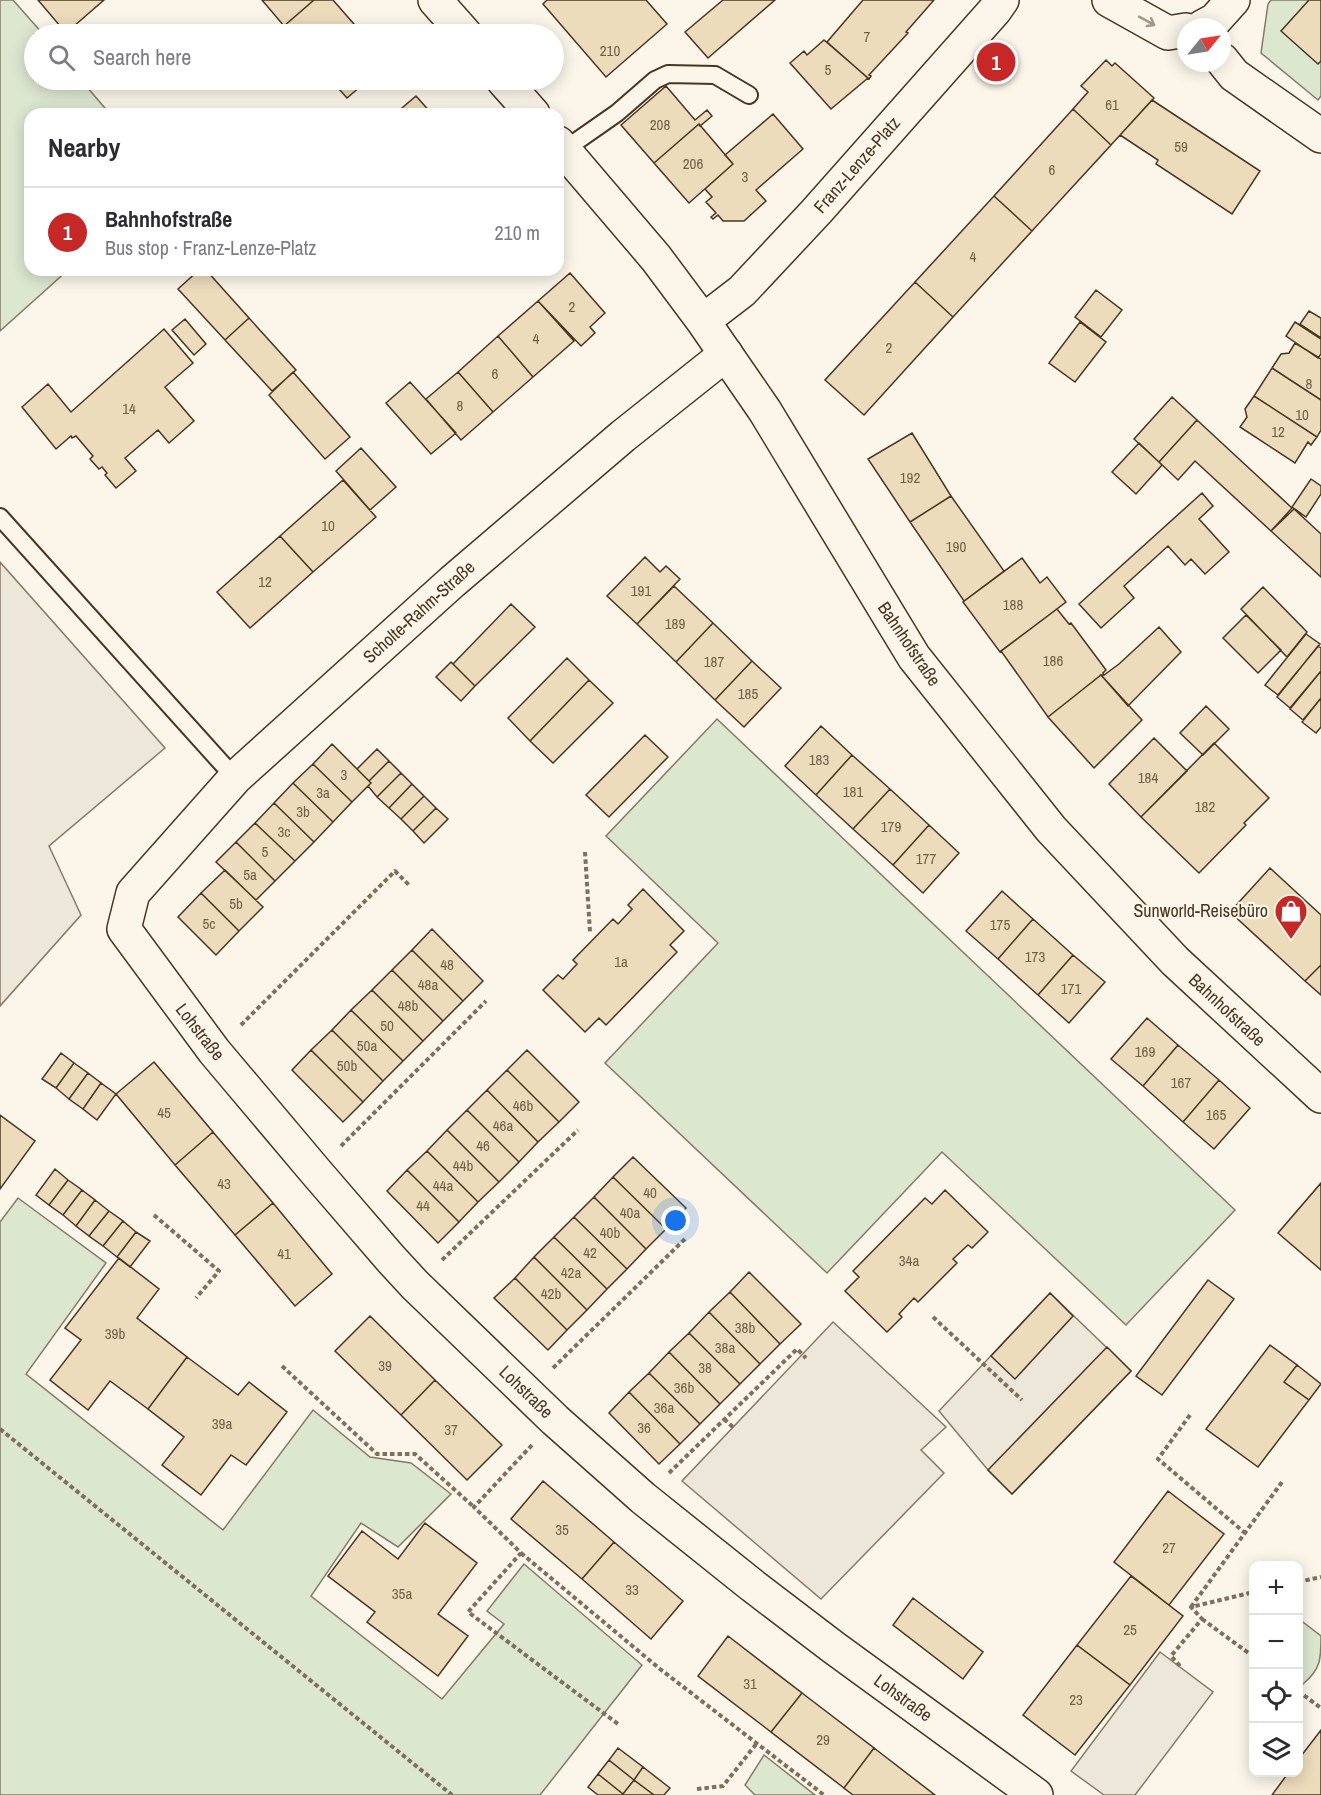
<!DOCTYPE html>
<html lang="en">
<head>
<meta charset="utf-8">
<style>
  :root { --surface:#fff; --page:#f7f7f7; --text:#2b2b33; --muted:#7c7c81; --line:#e1e1e2; --accent:#c62828 }
  body { margin:0; font-family:"Archivo Narrow",sans-serif; background:var(--page); color:var(--text) }
  .controls { position:absolute; right:18px; bottom:18px; display:grid; overflow:hidden; border-radius:12px; box-shadow:0 3px 15px #0003 }
  .controls button { width:54px; height:54px; display:grid; place-items:center; padding:0; border:0; border-bottom:2px solid var(--line); background:var(--surface); color:var(--text); font:30px sans-serif }
  .compass { position:absolute; left:1177px; top:18px; width:54px; height:54px; border-radius:50%; background:var(--surface); box-shadow:0 3px 15px #0003; rotate:60deg }
  .you { position:absolute; left:676px; top:1221px; width:21px; height:21px; margin:-15px; border:4px solid #fff; border-radius:50%; background:#1a73e8; box-shadow:0 0 0 9px #1a73e833 }
  .badge { display:grid; place-items:center; width:39px; height:39px; border-radius:50%; background:var(--accent); color:#fff; font-size:20px; font-weight:700 }
  .pin { position:absolute; translate:-50% -50%; border:3px solid #fff; box-shadow:0 2px 6px #0006 }
  .list { margin:0; padding:0; list-style:none }
  h2 { display:flex; justify-content:space-between; align-items:center; height:78px; margin:0; padding:0 24px; font-size:26px }
  h2 small { font-size:20px; font-weight:400; color:var(--muted) }
  .list li { display:grid; grid-template-columns:39px 1fr auto; gap:18px; align-items:center; box-sizing:border-box; height:90px; padding:0 24px; border-top:2px solid var(--line) }
  .list b { display:block; font-size:22px; white-space:nowrap }
  .list p { margin:0; font-size:20px; white-space:nowrap; color:var(--muted) }
  .list em { font-size:20px; font-style:normal; color:var(--muted) }
  .icon { flex:none; width:33px; height:33px; fill:none; stroke:currentColor; stroke-width:2; stroke-linecap:round; stroke-linejoin:round }
  .map { position:relative; flex:none; width:1321px; height:1795px; overflow:hidden }
  .search { position:absolute; background:var(--surface); box-shadow:0 3px 15px #0003; left:24px; top:24px; width:540px; height:66px; display:flex; align-items:center; gap:15px; box-sizing:border-box; padding:0 21px; border-radius:33px; color:var(--muted); font-size:22px }
  .panel { position:absolute; background:var(--surface); box-shadow:0 3px 15px #0003; left:24px; top:108px; width:540px; height:168px; border-radius:18px }
  .map>svg:first-child { display:block }
  .green { fill:#dce7d0; stroke:#887966; stroke-width:1.5 }
  .parking { fill:#ede7d9; stroke:#887966; stroke-width:1.5 }
  .building { fill:#ecdcbc; stroke:#4a3520; stroke-width:1.5 }
  .lines { fill:none; stroke-linecap:round; stroke-linejoin:round }
  .service-casing { stroke:#4a3520; stroke-width:20 }
  .minor-casing { stroke:#4a3520; stroke-width:36 }
  .tertiary-casing { stroke:#4a3520; stroke-width:36 }
  .path { stroke:#7f6f5c; stroke-width:4; stroke-dasharray:4.5 3; stroke-linecap:butt }
  .service { stroke:#fbf6e9; stroke-width:16 }
  .minor { stroke:#fbf6e9; stroke-width:33 }
  .tertiary { stroke:#fbf6e9; stroke-width:33 }
  .oneway { stroke:#a29684 }
  .labels { text-anchor:middle; stroke-width:4.5; stroke-linejoin:round; paint-order:stroke }
  .number-label { font-size:15px; fill:#725f47 }
  .street-label { font-size:18px; fill:#4a3520; stroke:#fbf6e9 }
  .poi-label { font-size:18px; fill:#4a3520; stroke:#fbf6e9; text-anchor:end }
</style>
</head>
<body>
<div class="map">
<svg width="1321" height="1795" viewBox="0 0 1321 1795">
  <rect width="100%" height="100%" fill="#fbf6e9"/>
  <path class="green" d="M0 0H13L43 34H34V80H81L110 114H30V270H68L0 331Z
    M1271 0H1321V96L1318 100 1261 53 1268 4Z
    M717 719 1235 1210 1126 1325 942 1152 827 1273 605 1063 718 943 606 836Z
    M18 1198 106 1263 26 1374 223 1530 313 1410 370 1457 411 1463 451 1494 398 1547 361 1523 311 1596 442 1699 504 1624 487 1611 524 1564 642 1665 540 1795H0V1222Z
    M1299 1619 1321 1636C1321 1659 1321 1669 1303 1684L1299 1681Z
    M764 1755 815 1795H755L745 1785Z"/>
  <path class="parking" d="M0 562 165 748 49 846 81 915 0 1006Z
    M1050 1293 1131 1371 1012 1494 988 1470 939 1411Z
    M833 1322 946 1427 921 1450 944 1473 821 1599 682 1481Z
    M1160 1652 1213 1692 1135 1795H1104L1071 1771Z"/>
  <path class="building" d="M38 0H104L66 33Z
    M262 0H314L284 26Z
    M314 0H333L360 31 356 34H292L284 26Z
    M547 0H646L667 24 606 77 543 4Z
    M723 0H775L708 58 685 32Z
    M863 0H934L906 32 908 33 869 75 871 76 869 79 827 42Z
    M1309 0H1321V61L1318 64 1281 31Z
    M824 40 868 78 831 109 790 63 804 51 807 55Z
    M1106 60 1112 66 1115 63 1154 98 1111 145 1073 109 1088 92 1081 86Z
    M331 80H368L347 98Z
    M666 86 695 120 707 110 712 116 700 126 699 124 654 163 621 125Z
    M416 96 432 114H395Z
    M1152 100 1260 171 1232 214 1156 164 1158 160 1120 135Z
    M1073 109 1111 145 1032 231 994 196Z
    M773 114 803 149 756 190 766 201 744 221H723L718 215 713 219 711 217 716 213 706 202 712 197 705 189 733 164 725 155Z
    M699 124 733 164 689 203 654 163Z
    M994 196 1032 231 953 317 915 282Z
    M199 270H206L249 318 225 340 178 289Z
    M570 273 605 313 590 327 595 333 581 346 538 301Z
    M915 282 953 317 864 415 825 380Z
    M1096 290 1122 310 1101 337 1075 317Z
    M538 301 574 341 533 377 498 336Z
    M1309 311 1321 318V338L1300 324Z
    M249 318 296 370 272 391 225 340Z
    M185 319 206 344 194 355 172 330Z
    M1080 322 1106 342 1075 382 1049 363Z
    M1295 322 1321 339V354L1318 358 1286 336Z
    M164 329 193 363 165 387 194 421 169 443 158 430 125 458 136 471 116 488 105 475 107 473 102 467 99 469 90 459 93 456 76 436 72 438 71 436 56 449 22 407 48 384 71 412Z
    M498 336 533 377 493 412 458 372Z
    M1295 343 1321 359V400L1272 368 1281 354 1289 353Z
    M1272 368 1321 400V430L1317 437 1254 396Z
    M293 372 350 437 325 459 269 395Z
    M458 372 493 412 461 440 426 399Z
    M410 382 456 433 431 454 386 403Z
    M1254 396 1317 437 1311 445 1308 442 1295 463 1240 427 1247 417 1245 409Z
    M1172 397 1197 420 1159 462 1134 439Z
    M1197 420 1292 508 1271 531 1195 461 1178 480 1159 462Z
    M912 433 951 496 910 522 868 459Z
    M1139 443 1162 465 1136 494 1112 472Z
    M361 448 396 487 370 510 336 471Z
    M1311 479 1321 486V494L1306 517 1292 507Z
    M343 480 376 517 313 572 280 536Z
    M1202 493 1213 506 1199 519 1229 552 1205 574 1191 559 1185 565 1168 546 1124 586 1134 598 1101 628 1079 604Z
    M951 496 1004 571 964 601 910 522Z
    M1294 509 1321 534V577L1271 531Z
    M280 536 313 572 250 628 217 592Z
    M645 557 660 572 666 566 680 579 637 624 607 596Z
    M1022 558 1040 583 1047 577 1066 602 1000 652 963 602Z
    M674 586 713 623 676 662 637 624Z
    M1263 587 1307 632 1287 657 1241 609Z
    M511 604 535 627 475 686 453 664Z
    M1057 609 1069 624 1071 623 1106 670 1103 673 1104 675H1101L1048 717 1001 651Z
    M1246 615 1281 650 1258 673 1223 638Z
    M713 623 752 661 715 700 676 662Z
    M1159 627 1181 652 1128 706 1101 675H1104L1119 664Z
    M1306 634 1320 644 1278 695 1265 685Z
    M1318 646 1321 648V671L1290 708 1277 697Z
    M567 658 589 680 530 741 508 718Z
    M752 661 781 688 744 727 715 700Z
    M451 662 475 686 461 701 436 677Z
    M1321 671V698L1303 720 1290 709Z
    M1101 675 1142 720 1094 768 1048 717Z
    M589 680 613 703 553 763 530 741Z
    M1321 698V727L1316 733 1302 722Z
    M1206 706 1229 729 1203 755 1180 733Z
    M821 726 852 755 816 795 785 766Z
    M645 735 668 757 609 817 586 795Z
    M1154 738 1187 771 1141 817 1109 784Z
    M1214 743 1269 798 1244 823 1246 825 1199 873 1141 817Z
    M332 744 371 783 352 802 313 764Z
    M377 749 389 761 369 781 357 769Z
    M852 755 890 789 853 829 816 795Z
    M389 761 401 773 377 797 368 786 371 783 369 781Z
    M313 764 352 802 333 822 293 783Z
    M401 773 412 784 389 808 377 797Z
    M293 783 333 822 314 842 274 803Z
    M412 784 424 796 401 819 389 808Z
    M890 789 929 825 893 865 853 829Z
    M424 796 436 808 413 831 401 819Z
    M274 803 314 842 295 861 255 823Z
    M436 808 448 819 424 843 413 831Z
    M255 823 295 861 275 881 236 842Z
    M929 825 959 853 923 893 893 865Z
    M236 842 275 881 256 900 216 862Z
    M1270 868 1321 915V965L1305 981 1230 912Z
    M225 870 263 907 239 931 201 893Z
    M643 889 684 931 670 945 677 952 606 1025 599 1018 585 1032 543 990 558 975 563 979 577 964 573 960 613 919 618 924 632 909 628 905Z
    M1002 891 1033 919 998 959 966 931Z
    M201 893 239 931 216 955 178 917Z
    M1033 919 1073 955 1038 995 998 959Z
    M432 929 483 981 463 1001 412 950Z
    M412 950 463 1001 443 1021 392 970Z
    M1073 955 1105 982 1069 1023 1038 995Z
    M1321 965V995L1305 981Z
    M392 970 443 1021 423 1041 372 990Z
    M372 990 423 1041 403 1061 351 1010Z
    M351 1010 403 1061 383 1081 332 1030Z
    M1147 1018 1178 1045 1143 1086 1111 1059Z
    M332 1030 383 1081 363 1102 311 1050Z
    M1178 1045 1219 1080 1183 1122 1143 1086Z
    M311 1050 363 1102 343 1122 292 1070Z
    M527 1050 579 1102 559 1122 507 1070Z
    M61 1053 74 1063 56 1088 42 1079Z
    M154 1062 213 1132 175 1165 116 1094Z
    M74 1063 88 1073 69 1099 56 1088Z
    M507 1070 559 1122 538 1142 487 1090Z
    M88 1073 101 1083 83 1109 69 1099Z
    M1219 1080 1250 1108 1214 1149 1183 1122Z
    M101 1083 116 1094 97 1120 83 1109Z
    M487 1090 538 1142 519 1162 467 1110Z
    M467 1110 519 1162 499 1182 447 1130Z
    M0 1115 35 1141 0 1189Z
    M447 1130 499 1182 478 1202 427 1151Z
    M213 1132 273 1203 235 1235 175 1165Z
    M427 1151 478 1202 459 1222 407 1170Z
    M633 1157 686 1208 666 1229 613 1177Z
    M55 1169 68 1180 49 1205 36 1195Z
    M407 1170 459 1222 438 1243 387 1191Z
    M613 1177 666 1229 646 1249 594 1197Z
    M68 1180 82 1190 63 1215 49 1205Z
    M1321 1183V1270L1278 1233Z
    M82 1190 95 1200 76 1226 63 1215Z
    M945 1190 988 1232 972 1248 968 1245 953 1259 957 1263 918 1302 914 1298 899 1314 902 1317 887 1332 845 1291 859 1277 853 1271 925 1198 932 1204Z
    M594 1197 646 1249 627 1269 574 1217Z
    M95 1200 109 1211 89 1236 76 1226Z
    M273 1203 332 1274 295 1306 235 1235Z
    M109 1211 123 1221 103 1246 89 1236Z
    M574 1217 627 1269 607 1289 554 1237Z
    M123 1221 136 1232 117 1257 103 1246Z
    M136 1232 150 1241 130 1267 117 1257Z
    M554 1237 607 1289 587 1310 534 1257Z
    M534 1257 587 1310 567 1330 515 1278Z
    M119 1258 159 1289 137 1318 187 1357 148 1409 110 1381 88 1410 50 1380 81 1340 65 1328Z
    M749 1272 801 1324 780 1344 730 1292Z
    M515 1278 567 1330 548 1350 494 1298Z
    M1208 1280 1234 1299 1162 1395 1136 1376Z
    M730 1292 780 1344 760 1364 709 1312Z
    M1050 1293 1073 1316 1015 1379 991 1356Z
    M709 1312 760 1364 740 1384 689 1333Z
    M370 1316 435 1380 401 1415 335 1351Z
    M689 1333 740 1384 720 1404 669 1352Z
    M1270 1345 1297 1365 1284 1382 1309 1400 1258 1467 1206 1429Z
    M1107 1347 1131 1371 1012 1494 988 1470Z
    M669 1352 720 1404 700 1424 649 1373Z
    M187 1357 238 1395 249 1382 287 1412 246 1465 231 1455 201 1495 162 1465 184 1437 148 1409Z
    M1297 1365 1321 1384 1309 1400 1284 1382Z
    M649 1373 700 1424 680 1444 629 1392Z
    M435 1380 502 1445 467 1480 401 1415Z
    M629 1392 680 1444 659 1464 609 1413Z
    M543 1481 614 1542 582 1579 511 1519Z
    M1168 1491 1224 1534 1169 1605 1114 1562Z
    M425 1523 477 1563 438 1614 468 1636 438 1676 367 1622 375 1612 328 1576 362 1531 398 1559Z
    M614 1542 683 1601 651 1639 582 1579Z
    M1131 1576 1183 1616 1130 1685 1077 1645Z
    M913 1598 983 1652 963 1679 893 1625Z
    M728 1636 802 1693 771 1732 698 1676Z
    M1077 1645 1130 1685 1075 1755 1023 1715Z
    M802 1693 874 1748 844 1788 771 1732Z
    M1321 1730V1795H1272L1289 1772H1298V1760Z
    M618 1748 643 1767 634 1780 609 1760Z
    M874 1748 935 1795H853L844 1788Z
    M609 1760 634 1780 623 1794 598 1774Z
    M643 1767 670 1788 664 1795H654L634 1780Z
    M598 1774 623 1794 622 1795H598L588 1787Z
    M634 1780 654 1795H624L623 1794Z"/>
  <g class="lines">
    <defs>
      <path id="service" d="M564 150 617 113 655 80 668 74 715 75 749 95
        M0 517 235 778"/>
      <path id="minor" d="M1222 60 1234 75 1321 136
        M726 354 623 436 452 582 235 778 133 893 124 929 214 1051 316 1172 391 1259 415 1285 555 1420 643 1498 753 1586 833 1647 1036 1795"/>
      <path id="tertiary" d="M435 0 465 34
        M1109 0 1168 33 1186 30
        M1202 27 1215 20 1233 0
        M503 80 533 114
        M558 143 656 258 703 321 765 411 914 657 1051 829 1175 961 1321 1096
        M703 321 742 291 816 212 995 10 1002 0"/>
    </defs>
    <use href="#service" class="service-casing"/>
    <use href="#minor" class="minor-casing"/>
    <use href="#tertiary" class="tertiary-casing"/>
    <path class="path" d="M585 852 590 932
      M241 1025 395 871 409 885
      M341 1146 486 1001
      M154 1215 219 1271 196 1298
      M442 1260 578 1130
      M933 1317 1022 1400
      M282 1366 377 1454H415L474 1507
      M553 1368 687 1237
      M1190 1415 1158 1459 1245 1533
      M724 1419 735 1429
      M0 1429 452 1795
      M532 1445 474 1507 521 1553 468 1612 618 1724
      M669 1473 797 1349 806 1358
      M521 1553 660 1669 824 1795
      M1298 1582 1321 1577
      M1191 1607 1282 1482
      M1202 1619 1254 1657
      M1180 1666 1171 1656 1202 1619 1191 1607 1254 1592
      M1298 1691 1321 1708
      M697 1789 723 1786 757 1743"/>
    <use href="#service" class="service"/>
    <use href="#minor" class="minor"/>
    <use href="#tertiary" class="tertiary"/>
  </g>
  <defs><path id="oneway-shaft" d="M-6 0H5M1.5-3L5.5 0L1.5 3" fill="none" stroke-width="1.6" stroke-linecap="round" stroke-linejoin="round" transform="scale(1.5)"/></defs>
  <use class="oneway" href="#oneway-shaft" transform="translate(1147 21) rotate(29)"/>
  <defs>
    <symbol id="shop-pin" viewBox="-11 -11 22 30"><path d="M0 17L-7.5 6A9.5 9.5 0 1 1 7.5 6Z" fill="#c62828" stroke="#fbf6e9"/><path d="M-5-2.5h2.3a2.7 3.5 0 0 1 5.4 0H5L5.5 6h-11ZM-1.5-2.5h3a1.5 2.3 0 0 0-3 0Z" fill="#fff"/></symbol>
  </defs>
  <g fill-rule="evenodd">
    <use href="#shop-pin" x="1272" y="892" width="38" height="52"/>
  </g>
  <g class="labels">
    <g class="number-label">
      <text x="867" y="42">7</text>
      <text x="610" y="56">210</text>
      <text x="828" y="75">5</text>
      <text x="1112" y="110">61</text>
      <text x="660" y="130">208</text>
      <text x="1181" y="152">59</text>
      <text x="693" y="169">206</text>
      <text x="1052" y="175">6</text>
      <text x="745" y="182">3</text>
      <text x="973" y="262">4</text>
      <text x="572" y="312">2</text>
      <text x="536" y="344">4</text>
      <text x="889" y="353">2</text>
      <text x="495" y="379">6</text>
      <text x="1309" y="389">8</text>
      <text x="460" y="411">8</text>
      <text x="129" y="414">14</text>
      <text x="1302" y="420">10</text>
      <text x="1278" y="437">12</text>
      <text x="910" y="483">192</text>
      <text x="328" y="531">10</text>
      <text x="956" y="552">190</text>
      <text x="265" y="587">12</text>
      <text x="641" y="596">191</text>
      <text x="1013" y="610">188</text>
      <text x="675" y="629">189</text>
      <text x="1053" y="666">186</text>
      <text x="714" y="667">187</text>
      <text x="748" y="699">185</text>
      <text x="819" y="765">183</text>
      <text x="344" y="780">3</text>
      <text x="1148" y="783">184</text>
      <text x="853" y="797">181</text>
      <text x="323" y="798">3a</text>
      <text x="1205" y="812">182</text>
      <text x="303" y="817">3b</text>
      <text x="891" y="832">179</text>
      <text x="284" y="837">3c</text>
      <text x="265" y="857">5</text>
      <text x="926" y="864">177</text>
      <text x="250" y="880">5a</text>
      <text x="236" y="909">5b</text>
      <text x="209" y="929">5c</text>
      <text x="1000" y="930">175</text>
      <text x="1035" y="962">173</text>
      <text x="621" y="967">1a</text>
      <text x="447" y="970">48</text>
      <text x="428" y="990">48a</text>
      <text x="1071" y="994">171</text>
      <text x="408" y="1011">48b</text>
      <text x="387" y="1031">50</text>
      <text x="367" y="1051">50a</text>
      <text x="1145" y="1057">169</text>
      <text x="347" y="1071">50b</text>
      <text x="1181" y="1088">167</text>
      <text x="523" y="1111">46b</text>
      <text x="164" y="1118">45</text>
      <text x="1216" y="1120">165</text>
      <text x="503" y="1131">46a</text>
      <text x="483" y="1151">46</text>
      <text x="463" y="1171">44b</text>
      <text x="224" y="1189">43</text>
      <text x="443" y="1191">44a</text>
      <text x="650" y="1198">40</text>
      <text x="423" y="1211">44</text>
      <text x="630" y="1218">40a</text>
      <text x="610" y="1238">40b</text>
      <text x="590" y="1258">42</text>
      <text x="284" y="1259">41</text>
      <text x="909" y="1266">34a</text>
      <text x="571" y="1278">42a</text>
      <text x="551" y="1299">42b</text>
      <text x="745" y="1333">38b</text>
      <text x="115" y="1339">39b</text>
      <text x="725" y="1353">38a</text>
      <text x="385" y="1371">39</text>
      <text x="705" y="1373">38</text>
      <text x="684" y="1393">36b</text>
      <text x="664" y="1413">36a</text>
      <text x="222" y="1429">39a</text>
      <text x="644" y="1433">36</text>
      <text x="451" y="1435">37</text>
      <text x="562" y="1535">35</text>
      <text x="1169" y="1553">27</text>
      <text x="632" y="1595">33</text>
      <text x="402" y="1599">35a</text>
      <text x="1130" y="1635">25</text>
      <text x="750" y="1689">31</text>
      <text x="1076" y="1705">23</text>
      <text x="823" y="1745">29</text>
    </g>
    <g class="street-label">
      <text transform="translate(857 165) rotate(-49)" y="6">Franz-Lenze-Platz</text>
      <text transform="translate(419 612) rotate(-42)" y="6">Scholte-Rahm-Straße</text>
      <text transform="translate(909 644) rotate(56)" y="6">Bahnhofstraße</text>
      <text transform="translate(1227 1010) rotate(43)" y="6">Bahnhofstraße</text>
      <text transform="translate(200 1032) rotate(52)" y="6">Lohstraße</text>
      <text transform="translate(526 1392) rotate(44)" y="6">Lohstraße</text>
      <text transform="translate(903 1698) rotate(36)" y="6">Lohstraße</text>
    </g>
    <g class="poi-label">
      <text x="1268" y="917">Sunworld-Reisebüro</text>
    </g>
  </g>
</svg>
<div class="controls">
<button>+</button>
<button>−</button>
<button><svg class="icon" aria-label="locate" viewBox="0 0 24 24"><circle cx="12" cy="12" r="6"/><path d="M12 2v4M12 18v4M2 12h4M18 12h4"/></svg></button>
<button><svg class="icon" aria-label="layers" viewBox="0 0 24 24"><path d="M12 4l9 5-9 5-9-5zM3 14l9 5 9-5"/></svg></button>
</div>
<svg class="compass" viewBox="-18 -18 36 36"><path d="M0-13l5 13h-10z" fill="#e53935"/><path d="M0 13l5-13h-10z" fill="#7c7c81"/></svg>
<div class="you"></div>
<div class="pin badge" style="left:996px;top:62px">1</div>
<div class="search"><svg class="icon" aria-label="search" viewBox="0 0 24 24"><circle cx="10" cy="10" r="6"/><path d="M15 15l6 6"/></svg>Search here</div>
<section class="panel">
<h2>Nearby<small></small></h2>
<ul class="list">
<li><span class="badge">1</span><div><b>Bahnhofstraße</b><p>Bus stop · Franz-Lenze-Platz</p></div><em>210 m</em></li>
</ul>
</section>
</div>
</body>
</html>
